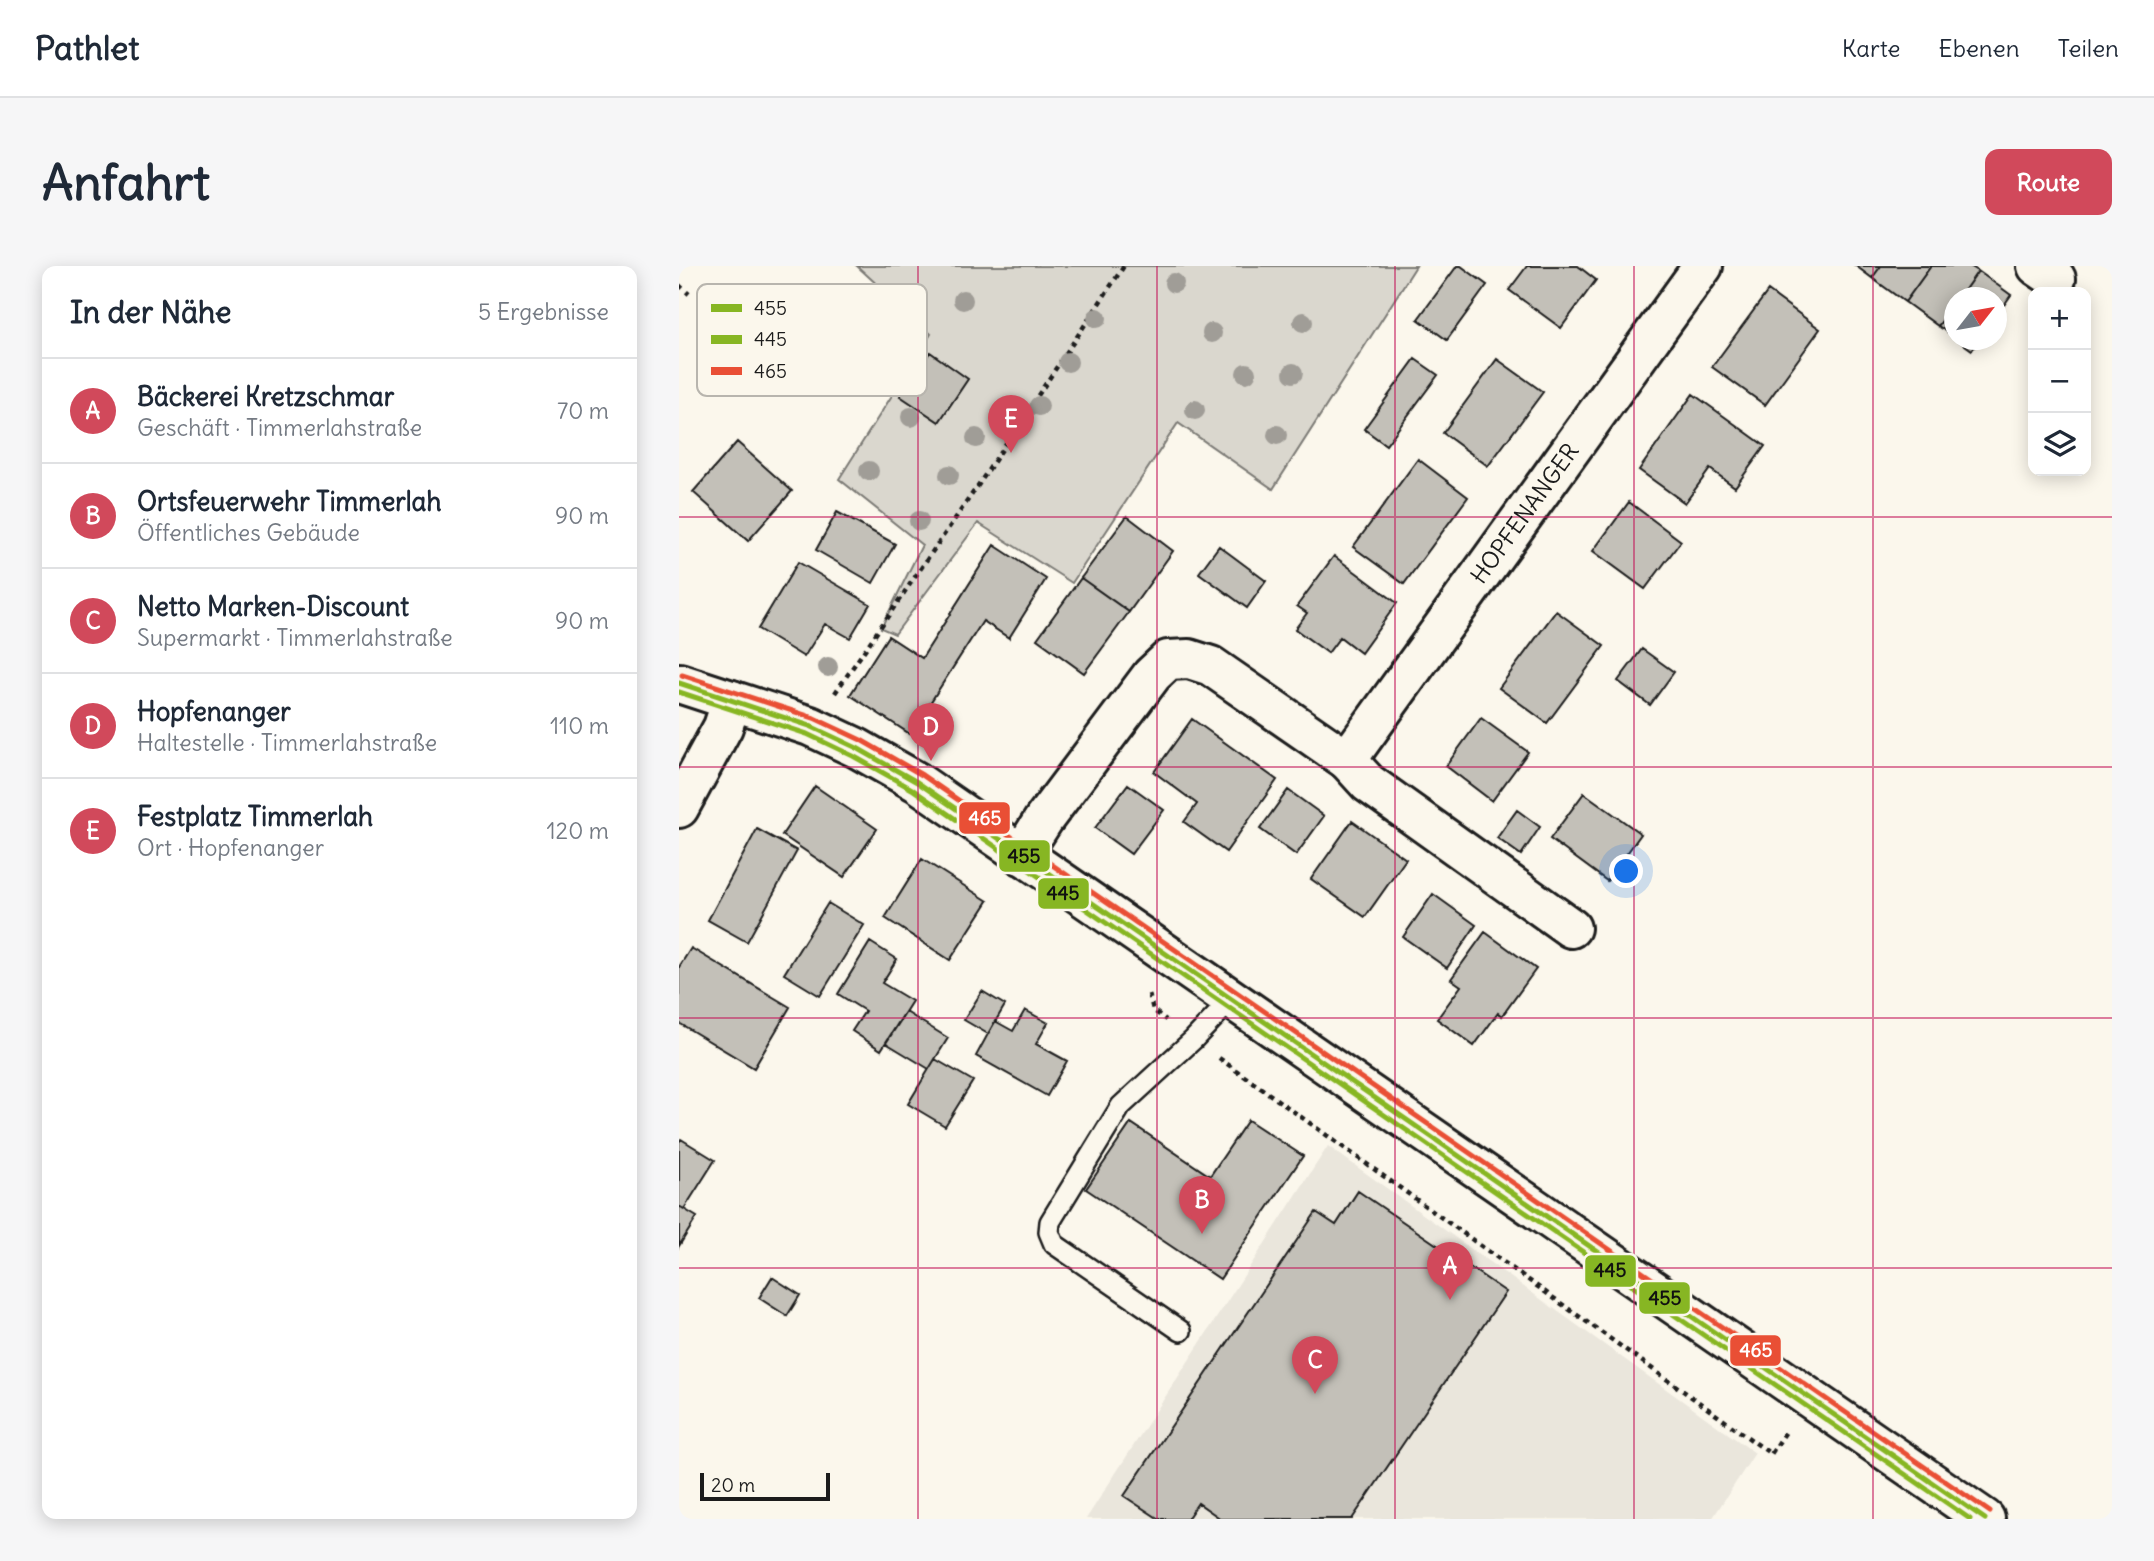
<!DOCTYPE html>
<html lang="de">
<head>
<meta charset="utf-8">
<style>
  :root { --surface:#fff; --page:#f6f6f7; --text:#1f2937; --muted:#747a83; --line:#e0e1e3; --accent:#d1495b }
  body { margin:0; font-family:Delius,sans-serif; background:var(--page); color:var(--text) }
  .controls { position:absolute; right:21px; top:21px; display:grid; overflow:hidden; border-radius:14px; box-shadow:0 4px 18px #0003 }
  .controls button { width:63px; height:63px; display:grid; place-items:center; padding:0; border:0; border-bottom:2px solid var(--line); background:var(--surface); color:var(--text); font:35px sans-serif }
  .compass { position:absolute; left:1265px; top:21px; width:63px; height:63px; border-radius:50%; background:var(--surface); box-shadow:0 4px 18px #0003; rotate:59deg }
  .scale { position:absolute; left:21px; bottom:18px; width:130px; box-sizing:border-box; padding-left:7px; border:4px solid #1c1c1c; border-top:0; font-size:19px; line-height:24px; white-space:nowrap; color:#1c1c1c; -webkit-text-stroke:5px #fbf7ec; paint-order:stroke }
  .you { position:absolute; left:948px; top:606px; width:24px; height:24px; margin:-18px; border:5px solid #fff; border-radius:50%; background:#1a73e8; box-shadow:0 0 0 10px #1a73e833 }
  .badge { display:grid; place-items:center; width:46px; height:46px; border-radius:50%; background:var(--accent); color:#fff; font-size:23px; font-weight:700 }
  .pin { position:absolute; translate:-50% -58px; filter:drop-shadow(0 2px 4px #0008) }
  .pin::after { content:''; position:absolute; top:37px; width:24px; height:21px; background:inherit; clip-path:polygon(0 0,100% 0,50% 100%) }
  .list { margin:0; padding:0; list-style:none }
  h2 { display:flex; justify-content:space-between; align-items:center; height:91px; margin:0; padding:0 28px; font-size:30px }
  h2 small { font-size:23px; font-weight:400; color:var(--muted) }
  .list li { display:grid; grid-template-columns:46px 1fr auto; gap:21px; align-items:center; box-sizing:border-box; height:105px; padding:0 28px; border-top:2px solid var(--line) }
  .list b { display:block; font-size:26px; white-space:nowrap }
  .list p { margin:0; font-size:23px; white-space:nowrap; color:var(--muted) }
  .list em { font-size:23px; font-style:normal; color:var(--muted) }
  .icon { flex:none; width:38px; height:38px; fill:none; stroke:currentColor; stroke-width:2; stroke-linecap:round; stroke-linejoin:round }
  .map { position:relative; flex:none; width:1433px; height:1253px; overflow:hidden; border-radius:14px }
  header { display:flex; align-items:center; gap:42px; box-sizing:border-box; height:98px; padding:0 35px; background:var(--surface); border-bottom:2px solid var(--line) }
  header strong { font-size:33px }
  nav { display:flex; gap:38px; margin-inline-start:auto; font-size:24px }
  .intro { display:flex; align-items:center; justify-content:space-between; box-sizing:border-box; height:168px; padding:0 42px }
  h1 { margin:0; font-size:49px }
  .button { padding:18px 32px; border-radius:14px; background:var(--accent); color:#fff; font-size:24px; font-weight:700 }
  main { display:flex; gap:42px; padding:0 42px }
  aside { flex:1; background:var(--surface); border-radius:14px; box-shadow:0 4px 18px #0003 }
  .map>svg:first-child { display:block }
  .built { fill:#eae6dc }
  .green { fill:#dad7ce; stroke:#7b7a75; stroke-width:2 }
  .building { fill:#c3c0b8; stroke:#1c1c1c; stroke-width:2 }
  .lines { fill:none; stroke-linecap:round; stroke-linejoin:round }
  .service-casing { stroke:#1c1c1c; stroke-width:24 }
  .minor-casing { stroke:#1c1c1c; stroke-width:44 }
  .secondary-casing { stroke:#1c1c1c; stroke-width:44 }
  .path { stroke:#1c1c1c; stroke-width:4.5; stroke-dasharray:5 5; stroke-linecap:butt }
  .service { stroke:#fbf7ec; stroke-width:19 }
  .minor { stroke:#fbf7ec; stroke-width:38 }
  .secondary { stroke:#fbf7ec; stroke-width:38 }
  .bus-1-casing { stroke:#fbf7ec; stroke-width:10 }
  .bus-2-casing { stroke:#fbf7ec; stroke-width:10 }
  .bus-3-casing { stroke:#fbf7ec; stroke-width:10 }
  .bus-1 { stroke:#87b623; stroke-width:5 }
  .bus-2 { stroke:#87b623; stroke-width:5 }
  .bus-3 { stroke:#e94f35; stroke-width:5 }
  .tree { fill:#a09d97 }
  .grid { fill:none; stroke:#c2185b; stroke-width:2; stroke-opacity:0.55 }
  .labels { text-anchor:middle; stroke-width:6; stroke-linejoin:round; paint-order:stroke }
  .street-label { font-size:23px; fill:#1c1c1c; stroke:#fbf7ec }
  .key { fill:#fbf7ec; stroke:#b8b5ae; stroke-width:2 }
  .key-label { font-size:19px; fill:#1c1c1c }
  .line-badge { stroke:#fbf7ec; stroke-width:2.5 }
  .badge-label { font-size:19px; text-anchor:middle; font-weight:bold; fill:#fff }
  .pale-badge-label { font-size:19px; text-anchor:middle; font-weight:bold; fill:#111 }
</style>
</head>
<body>
<header>
<strong>Pathlet</strong>
<nav><a>Karte</a><a>Ebenen</a><a>Teilen</a></nav>
</header>
<div class="intro"><h1>Anfahrt</h1><a class="button">Route</a></div>
<main>
<aside>
<h2>In der Nähe<small>5 Ergebnisse</small></h2>
<ul class="list">
<li><span class="badge">A</span><div><b>Bäckerei Kretzschmar</b><p>Geschäft · Timmerlahstraße</p></div><em>70 m</em></li>
<li><span class="badge">B</span><div><b>Ortsfeuerwehr Timmerlah</b><p>Öffentliches Gebäude</p></div><em>90 m</em></li>
<li><span class="badge">C</span><div><b>Netto Marken-Discount</b><p>Supermarkt · Timmerlahstraße</p></div><em>90 m</em></li>
<li><span class="badge">D</span><div><b>Hopfenanger</b><p>Haltestelle · Timmerlahstraße</p></div><em>110 m</em></li>
<li><span class="badge">E</span><div><b>Festplatz Timmerlah</b><p>Ort · Hopfenanger</p></div><em>120 m</em></li>
</ul>
</aside>
<div class="map">
<svg width="1433" height="1253" viewBox="0 0 1433 1253">
  <rect width="100%" height="100%" fill="#fbf7ec"/>
  <filter id="ink" filterUnits="userSpaceOnUse"><feTurbulence type="fractalNoise" baseFrequency=".0143" numOctaves="2"/><feDisplacementMap in="SourceGraphic" scale="14" xChannelSelector="R" yChannelSelector="G"/><feConvolveMatrix kernelMatrix="1 2 1 2 8 2 1 2 1" color-interpolation-filters="sRGB"/></filter>
  <g filter="url(#ink)">
    <path class="built" d="M649 880 1076 1187 1033 1253H407Z"/>
    <path class="green" d="M178 0H737L594 223 499 157 393 317 299 257 216 368 202 362 243 279 160 213 252 68Z"/>
    <path class="building" d="M778 0H782L808 19 768 74 739 53Z
      M848 0H899L917 14 882 62 830 24Z
      M1177 0H1202L1193 12Z
      M1202 0H1252L1226 36 1193 12Z
      M1252 0H1291L1299 5 1280 32H1276V38L1259 60 1226 36Z
      M1299 5 1332 29 1318 49V32H1280Z
      M1089 25 1141 63 1086 139 1033 101Z
      M1276 38V71L1259 60Z
      M1279 74H1300L1293 84Z
      M251 86 289 113 260 156 221 130Z
      M736 93 759 109 707 179 685 163Z
      M818 93 864 126 809 200 764 167Z
      M1014 128 1086 180 1056 221 1031 203 1006 237 960 204Z
      M58 176 113 225 69 275 14 226Z
      M739 193 789 231 725 318 674 281Z
      M950 236 1002 275 966 323 914 285Z
      M158 246 216 278 194 317 137 284Z
      M448 250 494 285 450 346 402 312Z
      M315 279 367 313 330 372 304 355 231 468 171 429 209 370 243 392Z
      M540 280 587 315 568 342 520 307Z
      M655 290 718 337 682 387 661 371 649 387 616 363 628 347 618 340Z
      M119 296 191 338 171 372 146 358 125 391 79 363Z
      M402 312 450 346 405 407 358 373Z
      M877 345 925 380 868 457 820 422Z
      M963 383 995 406 971 439 939 415Z
      M802 452 849 486 813 535 767 500Z
      M513 453 598 514 547 586 505 556 518 538 475 506Z
      M449 518 485 544 452 588 416 562Z
      M136 520 198 563 165 611 103 569Z
      M609 524 645 550 617 589 581 563Z
      M905 527 962 568 928 615 871 573Z
      M838 544 861 561 842 589 818 572Z
      M673 555 727 593 686 651 632 613Z
      M78 563 118 585 68 676 29 654Z
      M243 593 309 635 271 694 206 652Z
      M754 628 797 659 768 702 724 671Z
      M149 637 185 659 141 730 105 708Z
      M806 666 857 703 823 750 819 747 795 780 758 753 782 720 772 713Z
      M191 676 218 693 203 717 233 735 202 784 173 765 186 745 159 728Z
      M12 682 111 741 75 802 0 757V701Z
      M303 725 326 739 309 768 285 754Z
      M346 744 369 757 357 778 388 795 368 830 297 790 316 755 334 765Z
      M227 746 269 772 250 803 207 777Z
      M256 793 294 815 266 860 229 838Z
      M569 854 624 890 541 1013 407 923 452 857 531 910Z
      M2 873 36 894 5 943 0 940V876Z
      M679 925 827 1026 673 1253H542L519 1237 508 1253H480L445 1230 637 946 657 959Z
      M0 940 18 951 0 980Z
      M93 1011 121 1029 108 1050 80 1032Z"/>
    <g class="lines">
      <defs>
        <path id="service" d="M502 1065 375 978 370 966 371 956 442 840 514 774 551 735"/>
        <g id="minor">
          <path d="M1358 0 1377 13"/>
          <path d="M668 494 689 517 892 662"/>
          <path d="M0 542 44 461 53 434"/>
          <path id="s1" d="M342 589 365 553 473 409 489 394 510 393 532 400 668 494 1024 0"/>
        </g>
        <path id="secondary" d="M0 417 131 460 178 482 238 516 1306 1253"/>
      </defs>
      <use href="#service" class="service-casing"/>
      <use href="#minor" class="minor-casing"/>
      <use href="#secondary" class="secondary-casing"/>
      <path class="path" d="M0 19 10 28
        M156 427 300 218 445 0
        M470 728 474 744 487 754
        M540 792 1092 1188 1108 1164"/>
      <use href="#service" class="service"/>
      <use href="#minor" class="minor"/>
      <use href="#secondary" class="secondary"/>
      <defs>
        <path id="bus-1" d="M0 417 131 460 178 482 238 516 1306 1253"/>
        <path id="bus-2" d="M0 426 128 468 174 490 233 523 1291 1253"/>
        <path id="bus-3" d="M3 409 135 452 182 474 243 509 1311 1246"/>
      </defs>
      <use href="#bus-1" class="bus-1-casing"/>
      <use href="#bus-2" class="bus-2-casing"/>
      <use href="#bus-3" class="bus-3-casing"/>
      <use href="#bus-1" class="bus-1"/>
      <use href="#bus-2" class="bus-2"/>
      <use href="#bus-3" class="bus-3"/>
    </g>
    <g class="tree">
      <circle cx="495" cy="17" r="10"/>
      <circle cx="284" cy="34" r="10"/>
      <circle cx="418" cy="52" r="10"/>
      <circle cx="624" cy="56" r="10"/>
      <circle cx="533" cy="67" r="10"/>
      <circle cx="389" cy="96" r="10"/>
      <circle cx="567" cy="107" r="10"/>
      <circle cx="614" cy="107" r="10"/>
      <circle cx="360" cy="140" r="10"/>
      <circle cx="516" cy="144" r="10"/>
      <circle cx="232" cy="151" r="10"/>
      <circle cx="598" cy="169" r="10"/>
      <circle cx="297" cy="172" r="10"/>
      <circle cx="190" cy="205" r="10"/>
      <circle cx="270" cy="209" r="10"/>
      <circle cx="240" cy="255" r="10"/>
      <circle cx="149" cy="401" r="10"/>
    </g>
  </g>
  <path class="grid" d="M239 0V1253M478 0V1253M716 0V1253M955 0V1253M1194 0V1253M0 251H1433M0 501H1433M0 752H1433M0 1002H1433"/>
  <g class="labels">
    <g class="street-label">
      <text dy="8" stroke="none"><textPath href="#s1" startOffset="758">HOPFENANGER</textPath></text>
    </g>
  </g>
  <rect x="18" y="18" width="230" height="112" rx="10" class="key"/>
  <rect x="32" y="38" width="31" height="8" fill="#87b623"/>
  <rect x="32" y="69" width="31" height="9" fill="#87b623"/>
  <rect x="32" y="101" width="31" height="8" fill="#e94f35"/>
  <g class="key-label">
    <text x="75" y="49">455</text>
    <text x="75" y="80">445</text>
    <text x="75" y="112">465</text>
  </g>
  <g class="line-badge">
    <rect x="279" y="535" width="53" height="34" rx="7" fill="#e94f35"/>
    <rect x="319" y="573" width="53" height="34" rx="7" fill="#87b623"/>
    <rect x="358" y="611" width="53" height="33" rx="7" fill="#87b623"/>
    <rect x="905" y="988" width="53" height="34" rx="7" fill="#87b623"/>
    <rect x="959" y="1015" width="53" height="34" rx="7" fill="#87b623"/>
    <rect x="1050" y="1068" width="53" height="33" rx="7" fill="#e94f35"/>
  </g>
  <g class="badge-label">
    <text x="306" y="559">465</text>
    <text x="1077" y="1091">465</text>
  </g>
  <g class="pale-badge-label">
    <text x="345" y="597">455</text>
    <text x="384" y="634">445</text>
    <text x="931" y="1011">445</text>
    <text x="986" y="1039">455</text>
  </g>
</svg>
<div class="controls">
<button>+</button>
<button>−</button>
<button><svg class="icon" aria-label="layers" viewBox="0 0 24 24"><path d="M12 4l9 5-9 5-9-5zM3 14l9 5 9-5"/></svg></button>
</div>
<svg class="compass" viewBox="-18 -18 36 36"><path d="M0-13l5 13h-10z" fill="#e53935"/><path d="M0 13l5-13h-10z" fill="#747a83"/></svg>
<div class="scale">20 m</div>
<div class="you"></div>
<div class="pin badge" style="left:771px;top:1034px">A</div>
<div class="pin badge" style="left:523px;top:968px">B</div>
<div class="pin badge" style="left:636px;top:1128px">C</div>
<div class="pin badge" style="left:252px;top:495px">D</div>
<div class="pin badge" style="left:332px;top:187px">E</div>
</div>
</main>
</body>
</html>
